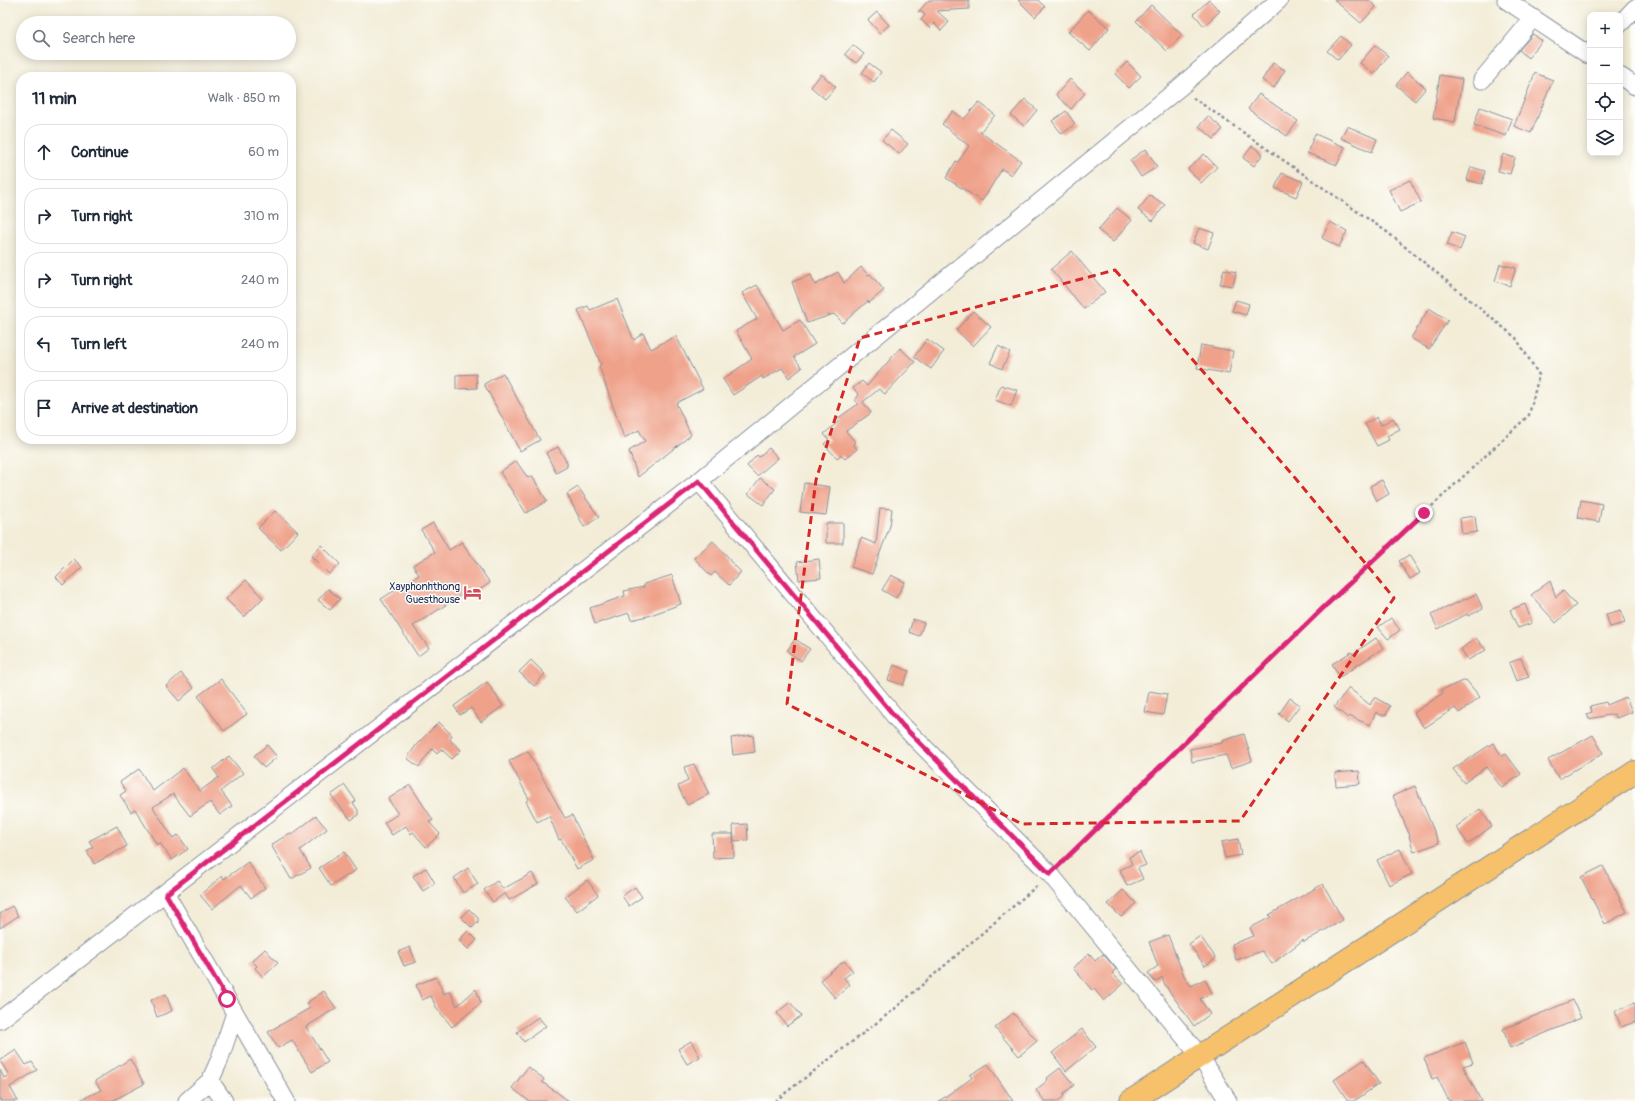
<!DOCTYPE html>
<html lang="en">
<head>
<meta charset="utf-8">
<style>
  :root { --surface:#fff; --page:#f2f2f3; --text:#1f2937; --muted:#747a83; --line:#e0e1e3 }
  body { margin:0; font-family:Pangolin,sans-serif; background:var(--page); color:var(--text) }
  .controls { position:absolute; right:12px; top:12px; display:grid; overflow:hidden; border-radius:8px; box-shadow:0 2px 10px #0003 }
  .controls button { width:36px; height:36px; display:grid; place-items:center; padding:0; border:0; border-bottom:1px solid var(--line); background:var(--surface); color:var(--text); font:20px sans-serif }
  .stop { position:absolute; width:12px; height:12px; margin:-9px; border:3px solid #db2777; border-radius:50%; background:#fff }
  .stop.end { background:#db2777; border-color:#fff; box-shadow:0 1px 4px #0008 }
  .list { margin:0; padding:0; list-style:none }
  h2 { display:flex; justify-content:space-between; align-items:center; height:52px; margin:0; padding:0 16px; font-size:17px }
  h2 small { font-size:13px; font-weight:400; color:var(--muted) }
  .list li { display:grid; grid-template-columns:26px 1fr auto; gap:12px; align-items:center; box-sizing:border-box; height:56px; margin:0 8px 8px; padding:0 8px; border:1px solid var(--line); border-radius:16px }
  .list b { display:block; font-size:15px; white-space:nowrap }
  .list em { font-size:13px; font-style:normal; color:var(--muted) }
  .icon { flex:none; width:22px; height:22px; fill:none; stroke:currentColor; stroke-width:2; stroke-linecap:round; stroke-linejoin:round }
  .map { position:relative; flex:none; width:1635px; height:1101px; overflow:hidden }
  .search { position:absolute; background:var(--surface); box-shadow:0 2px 10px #0003; left:16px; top:16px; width:280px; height:44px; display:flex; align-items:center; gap:10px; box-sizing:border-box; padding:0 14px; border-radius:22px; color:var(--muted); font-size:15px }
  .panel { position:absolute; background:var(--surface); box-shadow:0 2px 10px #0003; left:16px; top:72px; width:280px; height:372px; border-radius:16px }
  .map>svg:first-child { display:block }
  .building { fill:#efa18a }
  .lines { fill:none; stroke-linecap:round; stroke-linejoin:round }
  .minor-casing { stroke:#878e9b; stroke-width:19 }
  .highway-casing { stroke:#878e9b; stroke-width:24 }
  .path { stroke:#878e9b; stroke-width:2.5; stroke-dasharray:3 3; stroke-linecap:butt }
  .minor { stroke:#fff; stroke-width:17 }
  .highway { stroke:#f6c16b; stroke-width:22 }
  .route { stroke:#db2777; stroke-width:5 }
  .marked { fill:none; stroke:#d62828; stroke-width:3; stroke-dasharray:8 5; stroke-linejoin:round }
  .labels { text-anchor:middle; stroke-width:3; stroke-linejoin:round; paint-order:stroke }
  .poi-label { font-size:11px; fill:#1b2f5e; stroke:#fdfcf7; text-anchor:end }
</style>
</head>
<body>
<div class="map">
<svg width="1635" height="1101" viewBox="0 0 1635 1101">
  <rect width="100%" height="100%" fill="#fdfcf7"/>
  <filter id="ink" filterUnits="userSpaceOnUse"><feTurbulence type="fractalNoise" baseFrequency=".025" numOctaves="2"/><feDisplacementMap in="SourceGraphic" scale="8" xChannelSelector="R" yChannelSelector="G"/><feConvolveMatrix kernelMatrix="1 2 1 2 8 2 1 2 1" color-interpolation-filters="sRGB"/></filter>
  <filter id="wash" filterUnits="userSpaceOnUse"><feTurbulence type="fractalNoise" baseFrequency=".012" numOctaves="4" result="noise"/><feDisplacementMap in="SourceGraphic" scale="16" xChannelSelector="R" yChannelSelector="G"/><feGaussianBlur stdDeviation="0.9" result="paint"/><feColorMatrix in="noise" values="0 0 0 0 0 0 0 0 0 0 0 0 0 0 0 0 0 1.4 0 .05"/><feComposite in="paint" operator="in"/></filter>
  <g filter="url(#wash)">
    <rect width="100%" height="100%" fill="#f3edd8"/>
    <g id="blocks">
      <path class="building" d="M929 0H969V9L937 11 949 22 941 31 934 23 930 28 921 20 925 15 922 12H918Z
        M1018 0H1038L1045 7 1035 17Z
        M1209 0 1220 11 1204 26 1194 14Z
        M1334 0H1369L1376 7 1361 23Z
        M1151 5 1182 35 1167 51 1136 21Z
        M1088 10 1109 28 1090 51 1068 32Z
        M877 12 889 25 880 33 868 20Z
        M1533 34 1542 41 1528 58 1519 50Z
        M1341 36 1351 45 1338 60 1327 51Z
        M853 45 864 54 856 63 845 54Z
        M1375 45 1388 56 1374 74 1360 63Z
        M1127 62 1141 76 1129 88 1115 74Z
        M869 63 881 72 874 82 862 73Z
        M1273 63 1285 70 1274 88 1262 80Z
        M1407 72 1426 88 1415 101 1396 85Z
        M1535 73 1553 80 1531 133 1514 126Z
        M821 74 836 87 825 99 811 87Z
        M1440 75 1462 79 1455 122 1433 118Z
        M1070 79 1085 93 1071 109 1056 95Z
        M1259 94 1298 121 1287 136 1248 109Z
        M1025 99 1037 110 1024 126 1011 115Z
        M979 102 995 115 980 132 1021 161 1011 175 1002 169 982 201 946 178 956 161 958 162 969 146 942 124 953 111 964 119Z
        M1480 107 1512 119 1506 136 1474 125Z
        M1066 111 1075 124 1062 134 1052 121Z
        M1208 116 1223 129 1214 139 1199 126Z
        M1347 126 1377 139 1372 152 1341 138Z
        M891 130 908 144 899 154 882 140Z
        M1315 134 1345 147 1337 165 1307 153Z
        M1252 146 1263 154 1254 166 1243 158Z
        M1146 149 1157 167 1141 177 1130 160Z
        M1204 154 1217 167 1201 183 1188 169Z
        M1503 154 1515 158 1510 174 1498 171Z
        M1471 167 1485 171 1482 184 1467 180Z
        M1282 173 1303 182 1296 197 1275 188Z
        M1410 180 1421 202 1400 212 1389 190Z
        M1150 195 1165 205 1153 221 1138 210Z
        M1117 208 1132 220 1113 242 1098 230Z
        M1330 222 1347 231 1339 247 1322 238Z
        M1199 228 1214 233 1208 249 1193 243Z
        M1452 232 1465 237 1460 250 1447 245Z
        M1072 251 1105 292 1084 309 1051 269Z
        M1500 264 1516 268 1510 286 1495 281Z
        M861 267 868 275 870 274 884 290 869 303 868 301 843 323 834 314 807 323 792 282 811 275 815 285 838 272 844 283Z
        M1224 269 1236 272 1233 286 1220 284Z
        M757 285 783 330 800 320 815 344 794 357 802 368 789 378 782 368 763 379 762 376 733 395 723 379 752 359 736 331 757 319 742 293Z
        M617 299 634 340 643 333 651 349 676 336 703 389 676 403 691 435 638 477 629 451 645 441 639 430 624 438 599 366 601 364 578 310 588 306 590 310Z
        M1236 300 1249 304 1246 315 1232 311Z
        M1429 308 1448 320 1429 349 1411 338Z
        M973 311 991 327 973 346 956 330Z
        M927 339 944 351 931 369 914 357Z
        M1201 345 1233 351 1229 374 1197 368Z
        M998 346 1010 352 1002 369 990 363Z
        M900 348 915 362 885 394 879 389 863 402 871 413 846 431 855 442 853 444 857 449 845 459 841 455 837 458 824 444 829 440 824 434 839 421 837 419 858 404 855 400 859 395 853 388 862 381 867 386Z
        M503 373 540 440 520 451 484 384Z
        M476 374 477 388 456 389V375Z
        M1001 385 1017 390 1011 406 995 400Z
        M1377 417 1381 425 1393 418 1400 429 1387 436 1389 440 1377 446 1365 424Z
        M558 447 567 463V467L556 473 546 453Z
        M769 448 778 458 757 476 747 466 757 455 759 457Z
        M516 461 528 478 532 476 547 501 526 513 500 472Z
        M760 478 775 489 763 505 748 494Z
        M1382 480 1389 494 1377 501 1370 486Z
        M804 483 830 487 826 515 800 512Z
        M578 487 599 517 584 527 567 494Z
        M1581 500 1602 504 1599 522 1578 518Z
        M880 508 892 509 890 526 872 574 851 567 861 538 876 544Z
        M275 511 298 532 281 550 258 528Z
        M1475 516 1477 532 1462 534 1460 518Z
        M433 523 449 550 462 542 490 583 469 597 466 592 413 626 429 648 418 656 381 599 419 575 413 565 435 552 421 530Z
        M826 523H843V543H826Z
        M713 541 730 559 729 560 741 572 729 585 715 572 711 576 694 558Z
        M321 545 340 564 329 574 311 556Z
        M1409 555 1420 573 1410 579 1399 561Z
        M74 559 82 567 63 585 56 577Z
        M819 559 821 578 799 580 797 562Z
        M672 575 681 604 648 616 631 620 629 613 595 624 590 608 625 596 624 591 644 587V584Z
        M891 575 905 582 896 598 882 590Z
        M246 580 263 598 244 617 226 599Z
        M1550 581 1556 597 1563 591 1576 605 1556 623 1531 595Z
        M328 589 340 599 330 610 318 600Z
        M1476 594 1483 609 1468 616 1467 614 1438 629 1431 615Z
        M1525 604 1532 623 1518 628 1510 610Z
        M1621 610 1625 623 1610 627 1606 614Z
        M1391 618 1400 630 1388 639 1378 627Z
        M913 619 924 623 919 636 909 632Z
        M1376 638 1383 648 1340 677 1332 664 1351 652 1353 654Z
        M1476 638 1486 650 1468 660 1461 649Z
        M795 639 810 649 801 661 787 651Z
        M1521 658 1529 677 1516 681 1509 663Z
        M531 660 545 674 534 686 519 672Z
        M894 665 909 671 903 685 888 680Z
        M181 673 194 688 179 701 166 686Z
        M221 679 247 714 224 731 198 696Z
        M1466 680 1480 697 1459 713 1455 708 1424 728 1414 713 1443 693 1441 690Z
        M487 682 503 706 481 722 471 708 460 715 454 706Z
        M1349 688 1370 705 1374 697 1390 706 1386 715H1381L1376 712 1370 725 1349 716 1348 718 1334 707Z
        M1149 691 1167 694 1163 715 1145 712Z
        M1626 697 1632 712 1616 718 1614 714 1589 719 1587 714 1592 712 1590 706 1606 702 1607 705Z
        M1290 698 1300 705 1288 721 1279 714Z
        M439 722 452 735 450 740 461 750 452 759 441 749 437 754 432 749 419 767 407 758 417 744Z
        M1244 734 1252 761 1231 768 1226 755 1192 762 1190 749 1222 743V741Z
        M753 735 755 752 733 755 731 738Z
        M1593 735 1603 753 1559 779 1548 760Z
        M1493 743 1502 756 1506 754 1521 774 1502 788 1486 767 1464 783 1453 769Z
        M267 745 277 757 264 768 254 756Z
        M528 751 565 818 572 815 594 860 577 869 561 839 559 840 549 816 537 822 526 801 529 799 509 761Z
        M229 756 243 773 221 791 232 806 220 815 210 802 190 816 173 794 153 807 173 838 178 835 188 849 172 860 160 843 157 845 135 809 131 812 120 795 126 791 120 782 139 769 153 791 183 768 200 791 219 777 213 769Z
        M694 764 709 794 687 805 678 786 688 781 684 767Z
        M1359 771 1360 784 1336 786 1335 773Z
        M345 785 356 801 353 803 358 810V815L351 820 331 795Z
        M410 785 433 820 429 822 440 834 426 847 413 832 411 834 406 826 392 835 384 823 398 814 388 799Z
        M1415 786 1439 843 1414 852 1409 836H1410L1393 796Z
        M1480 809 1492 826 1468 844 1456 827Z
        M316 816 327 829 300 850 311 868 291 879 271 845 290 833 291 835Z
        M747 824 748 840 734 841 733 825Z
        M117 826 127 846 94 864 87 851 93 847 89 841Z
        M712 834H733L734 857 713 858Z
        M1238 839 1241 855 1225 858 1221 842Z
        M1400 849 1412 874 1389 885 1377 860Z
        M344 852 356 870 331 886 319 868Z
        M1140 852 1146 865 1138 868 1143 879 1127 886 1120 870 1132 864 1129 857Z
        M248 862 265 888 251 898 241 885 212 909 200 895 222 876 224 879Z
        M1603 866 1627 912 1605 924 1581 877Z
        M426 868 435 883 423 891 413 876Z
        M468 868 478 884 463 893 454 878Z
        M532 873 538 884 509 900 505 893 493 902 484 890 497 881 503 889Z
        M587 880 598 895 577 911 565 897Z
        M1323 884 1343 920 1304 942 1303 940 1272 964 1262 951 1236 960 1232 944 1254 936 1250 928 1271 917 1269 915Z
        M635 887 642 897 629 906 622 896Z
        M1123 890 1136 903 1121 917 1108 904Z
        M12 906 18 916 0 928V914Z
        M469 909 478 918V922L472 928 461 917Z
        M468 931 477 940 468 949 459 940Z
        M1168 935 1184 976 1191 986 1205 979 1212 993 1200 999 1210 1014 1194 1026 1165 985 1162 977 1155 982 1148 973 1158 966 1149 942Z
        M1200 936 1216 958 1205 966 1189 944Z
        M410 947 416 962 404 966 398 952Z
        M265 949 278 963 263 977 255 968 257 966 252 961Z
        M1089 954 1095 961 1103 954 1116 969 1112 973 1123 984 1104 1001 1094 989 1092 990 1073 968Z
        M844 961 853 971 844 978 850 985 835 998 820 980Z
        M436 977 444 994 450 991 457 1006 476 989 481 1003 452 1027 436 1007 431 996 422 1000 416 985Z
        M324 991 336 1008 306 1027 328 1062 312 1072 292 1040 278 1048 268 1032 310 1008 307 1004 309 1003 308 1002Z
        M166 994 172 1011 157 1017 151 1000Z
        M1573 1000 1581 1018 1510 1048 1503 1029Z
        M790 1002 801 1016 787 1026 777 1013Z
        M1635 1003V1022L1621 1027 1615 1011Z
        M1013 1013 1037 1041 1019 1056 995 1028Z
        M538 1017 546 1026 524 1042 517 1032Z
        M1082 1029 1096 1047 1066 1071 1052 1053Z
        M691 1041 700 1057 687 1064 678 1049Z
        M1465 1042 1473 1063 1463 1066 1481 1101H1449L1437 1077 1432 1079 1424 1058Z
        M16 1050 26 1065 32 1062 37 1070 10 1087 18 1101H0V1070L4 1078 9 1075 0 1061Z
        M130 1059 144 1084 112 1101H78L101 1090 95 1081Z
        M1364 1060 1379 1084 1354 1101H1348L1334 1080Z
        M988 1064 1013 1101H939L972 1078 970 1075Z
        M528 1067 544 1079 542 1082 569 1101H529L512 1088Z
        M1060 1068 1074 1085 1063 1094 1064 1096 1058 1101H1045L1036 1090 1048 1080 1047 1078Z"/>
    </g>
  </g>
  <g filter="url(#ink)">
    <use href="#blocks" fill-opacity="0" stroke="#878e9b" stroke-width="1"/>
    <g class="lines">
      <defs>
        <path id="minor" d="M1506 0 1590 56
          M1620 24 1635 8
          M1620 76 1635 86
          M1482 80 1533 18
          M699 481 902 725 1050 874 1200 1056 1228 1101
          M166 894 286 1101
          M0 1020 699 481 1179 88 1279 0
          M210 1081 224 1101
          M187 1101 210 1081 219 1061 235 1013"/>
        <path id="highway" d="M1131 1101 1635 772"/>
      </defs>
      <use href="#minor" class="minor-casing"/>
      <use href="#highway" class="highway-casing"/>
      <path class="path" d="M1060 864 1320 611 1529 415 1539 375 1516 338 1387 232 1192 97
        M775 1101 892 1011 1039 884"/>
      <use href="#minor" class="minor"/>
      <use href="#highway" class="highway"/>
    </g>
  </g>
  <g class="lines" filter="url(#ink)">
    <path class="route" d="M227 999 166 894 699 481 902 725 1050 874 1320 611 1424 513"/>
  </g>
  <path class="marked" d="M1115 270 1296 479 1394 598 1240 821 1022 824 787 704 816 480 860 338Z"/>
  <defs>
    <symbol id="hotel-bare" viewBox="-9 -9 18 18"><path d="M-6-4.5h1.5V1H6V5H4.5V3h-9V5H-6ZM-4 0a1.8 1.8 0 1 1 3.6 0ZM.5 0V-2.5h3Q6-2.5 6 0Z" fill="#d1495b" stroke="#fdfcf7" stroke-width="2.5" paint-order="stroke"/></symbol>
  </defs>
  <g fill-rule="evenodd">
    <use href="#hotel-bare" x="460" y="580" width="25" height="25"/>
  </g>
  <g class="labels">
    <g class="poi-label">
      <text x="460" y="590">Xayphonhthong<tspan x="460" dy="13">Guesthouse</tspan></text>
    </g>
  </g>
</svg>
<div class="controls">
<button>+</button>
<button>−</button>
<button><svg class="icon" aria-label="locate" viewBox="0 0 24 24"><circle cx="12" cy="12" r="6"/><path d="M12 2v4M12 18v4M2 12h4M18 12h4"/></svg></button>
<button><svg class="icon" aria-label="layers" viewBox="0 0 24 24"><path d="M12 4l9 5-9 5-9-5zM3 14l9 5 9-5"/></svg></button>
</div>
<div class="stop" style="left:227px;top:999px"></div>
<div class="stop end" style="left:1424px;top:513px"></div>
<div class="search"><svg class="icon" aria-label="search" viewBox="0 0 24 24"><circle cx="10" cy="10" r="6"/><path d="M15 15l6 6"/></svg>Search here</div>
<section class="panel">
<h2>11 min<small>Walk · 850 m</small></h2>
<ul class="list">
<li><svg class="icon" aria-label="ahead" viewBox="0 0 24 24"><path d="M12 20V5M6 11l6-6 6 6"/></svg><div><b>Continue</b></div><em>60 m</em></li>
<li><svg class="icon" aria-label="right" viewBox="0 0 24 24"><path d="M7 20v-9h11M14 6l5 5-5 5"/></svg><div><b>Turn right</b></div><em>310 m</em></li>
<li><svg class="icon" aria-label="right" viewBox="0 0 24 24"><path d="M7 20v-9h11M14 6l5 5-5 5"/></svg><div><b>Turn right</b></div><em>240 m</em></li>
<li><svg class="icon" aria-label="left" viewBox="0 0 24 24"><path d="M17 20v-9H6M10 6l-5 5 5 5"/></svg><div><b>Turn left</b></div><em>240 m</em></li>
<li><svg class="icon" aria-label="arrive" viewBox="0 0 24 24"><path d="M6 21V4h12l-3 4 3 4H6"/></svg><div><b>Arrive at destination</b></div></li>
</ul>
</section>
</div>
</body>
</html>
